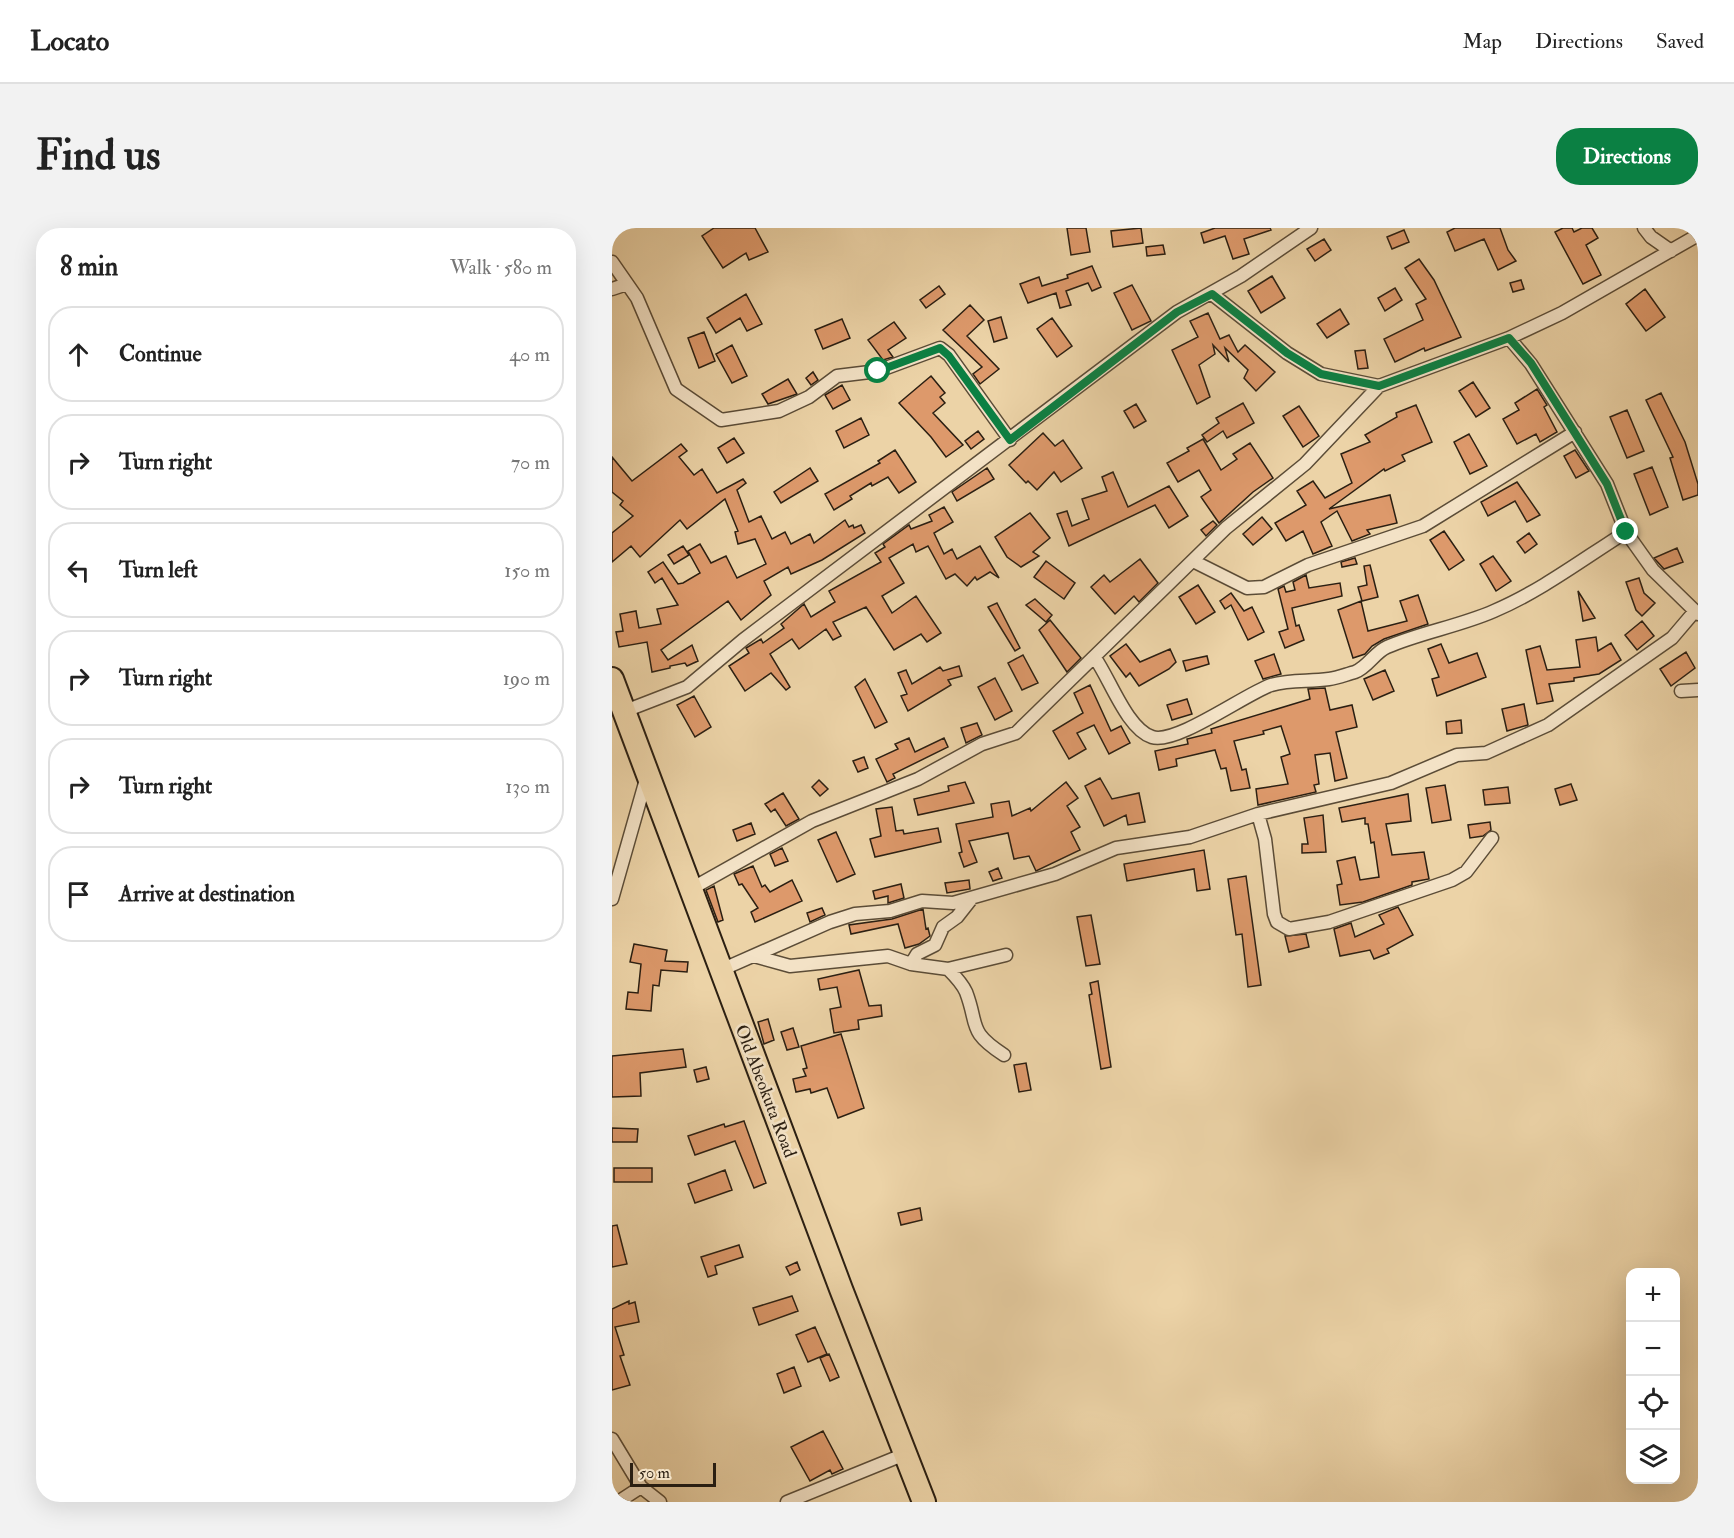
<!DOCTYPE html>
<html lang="en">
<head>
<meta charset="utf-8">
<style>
  :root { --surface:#fff; --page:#f2f2f2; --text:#222; --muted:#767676; --line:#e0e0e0; --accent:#0b8043 }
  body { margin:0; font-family:"IM FELL Double Pica",serif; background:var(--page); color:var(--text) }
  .controls { position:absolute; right:18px; bottom:18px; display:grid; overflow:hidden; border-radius:12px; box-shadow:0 6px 24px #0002 }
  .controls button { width:54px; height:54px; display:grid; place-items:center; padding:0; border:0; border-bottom:2px solid var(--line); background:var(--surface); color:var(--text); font:30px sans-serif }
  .scale { position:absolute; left:18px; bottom:15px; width:86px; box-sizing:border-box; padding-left:6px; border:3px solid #2b1f12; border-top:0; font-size:16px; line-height:21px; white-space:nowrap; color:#2b1f12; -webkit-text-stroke:4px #f3e2c6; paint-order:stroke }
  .stop { position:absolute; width:18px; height:18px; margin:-14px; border:4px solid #0b8043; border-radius:50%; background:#fff }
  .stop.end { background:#0b8043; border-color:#fff; box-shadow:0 2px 6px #0008 }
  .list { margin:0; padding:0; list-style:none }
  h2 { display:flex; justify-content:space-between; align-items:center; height:78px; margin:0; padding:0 24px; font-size:26px }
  h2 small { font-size:20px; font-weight:400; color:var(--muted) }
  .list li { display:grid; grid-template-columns:39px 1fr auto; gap:18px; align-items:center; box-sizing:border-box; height:96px; margin:0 12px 12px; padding:0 12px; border:2px solid var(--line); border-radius:24px }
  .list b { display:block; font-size:22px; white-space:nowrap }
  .list em { font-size:20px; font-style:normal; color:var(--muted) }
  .icon { flex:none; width:33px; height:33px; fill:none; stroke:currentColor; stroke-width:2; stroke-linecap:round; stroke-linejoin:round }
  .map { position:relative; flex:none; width:1086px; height:1274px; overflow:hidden; border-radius:24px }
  header { display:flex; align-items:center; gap:36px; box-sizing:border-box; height:84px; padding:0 30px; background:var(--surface); border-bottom:2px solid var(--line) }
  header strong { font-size:28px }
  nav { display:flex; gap:33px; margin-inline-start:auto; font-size:21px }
  .intro { display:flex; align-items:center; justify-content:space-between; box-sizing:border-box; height:144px; padding:0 36px }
  h1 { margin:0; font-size:42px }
  .button { padding:15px 27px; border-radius:24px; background:var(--accent); color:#fff; font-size:21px; font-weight:700 }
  main { display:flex; gap:36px; padding:0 36px }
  aside { flex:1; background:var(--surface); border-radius:24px; box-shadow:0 6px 24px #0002 }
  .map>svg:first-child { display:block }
  .building { fill:#dd996b; stroke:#2b1f12; stroke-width:1.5 }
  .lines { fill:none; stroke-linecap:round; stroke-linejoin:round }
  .street-casing { stroke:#5b4c37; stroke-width:15 }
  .highway-casing { stroke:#2b1f12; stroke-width:26 }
  .street { stroke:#f3e2c6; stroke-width:12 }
  .highway { stroke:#ecd3a7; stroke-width:22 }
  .route { stroke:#0b8043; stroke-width:8 }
  .labels { text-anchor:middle; stroke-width:5; stroke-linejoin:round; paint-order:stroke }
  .street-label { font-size:18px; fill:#2b1f12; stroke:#f3e2c6 }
</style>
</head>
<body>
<header>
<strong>Locato</strong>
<nav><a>Map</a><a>Directions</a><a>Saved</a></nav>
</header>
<div class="intro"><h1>Find us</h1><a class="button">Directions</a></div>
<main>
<aside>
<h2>8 min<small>Walk · 580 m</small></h2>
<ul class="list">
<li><svg class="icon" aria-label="ahead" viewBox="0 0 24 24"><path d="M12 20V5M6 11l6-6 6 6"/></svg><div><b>Continue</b></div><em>40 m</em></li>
<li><svg class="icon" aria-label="right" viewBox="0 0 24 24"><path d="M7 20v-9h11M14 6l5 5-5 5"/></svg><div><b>Turn right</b></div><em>70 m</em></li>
<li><svg class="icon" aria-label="left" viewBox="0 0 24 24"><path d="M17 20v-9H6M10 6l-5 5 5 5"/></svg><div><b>Turn left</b></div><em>150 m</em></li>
<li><svg class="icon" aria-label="right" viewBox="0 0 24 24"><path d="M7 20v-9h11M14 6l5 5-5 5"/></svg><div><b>Turn right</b></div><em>190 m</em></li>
<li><svg class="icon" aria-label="right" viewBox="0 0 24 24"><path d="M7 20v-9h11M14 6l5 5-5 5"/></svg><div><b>Turn right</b></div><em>130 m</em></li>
<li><svg class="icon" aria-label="arrive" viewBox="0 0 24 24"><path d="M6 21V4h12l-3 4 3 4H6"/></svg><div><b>Arrive at destination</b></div></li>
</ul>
</aside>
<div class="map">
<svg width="1086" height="1274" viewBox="0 0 1086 1274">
  <rect width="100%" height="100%" fill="#ecd3a7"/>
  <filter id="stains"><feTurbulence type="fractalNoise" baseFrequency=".00333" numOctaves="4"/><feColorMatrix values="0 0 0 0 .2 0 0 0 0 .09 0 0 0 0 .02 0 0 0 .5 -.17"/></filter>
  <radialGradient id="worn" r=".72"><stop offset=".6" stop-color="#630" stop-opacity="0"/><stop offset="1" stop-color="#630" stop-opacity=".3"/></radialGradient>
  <path class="building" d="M102 0H143L156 24 137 32 134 25 111 40 90 8Z
    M455 0H474L478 24 459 27Z
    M529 0 531 15 501 19 499 3Z
    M603 0H658L659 2 632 11 637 26 621 31 613 8 592 15 589 5Z
    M843 0H888L896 22 904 33 886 42 872 11 843 23 835 4Z
    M951 0H960L962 4 970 0H980L986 10 974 17 989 47 971 56 943 4Z
    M792 2 797 14 780 21 775 9Z
    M712 11 719 22 703 33 695 21Z
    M551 17 553 26 535 28 534 19Z
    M807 31 822 52 849 109 813 123 812 120 783 134 772 111 811 92 804 76 814 71 793 40Z
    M480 38 489 59 480 63 476 55 454 63 459 77 448 80 444 65 416 75 408 56 427 49 430 58 456 50 455 47Z
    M660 48 673 70 649 85 636 63Z
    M909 52 912 61 901 64 898 55Z
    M520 57 539 93 520 102 502 65Z
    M327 58 333 66 314 80 308 72Z
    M783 60 790 72 773 83 766 70Z
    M1033 61 1053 89 1034 103 1014 76Z
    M134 66 150 96 135 103 128 90 104 105 95 90Z
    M358 77 372 92 355 108 387 141 368 156 361 146 370 139 331 102Z
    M728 81 737 96 715 110 705 96Z
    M596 85 608 111 617 107 626 124 633 117 663 144 644 163 632 150 636 142 613 120 617 134 601 117 603 126 587 137 598 169 585 176 560 122 586 109 578 93Z
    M389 89 395 110 382 114 376 93Z
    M440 90 460 118 445 129 425 101Z
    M230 91 238 110 211 121 203 102Z
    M282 94 294 110 276 122 281 129 271 132 256 112Z
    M92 104 103 133 87 140 76 110Z
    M120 117 135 148 120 155 104 126Z
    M753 122 756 140 746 141 743 123Z
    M201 144 206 152 199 157 194 150Z
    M319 148 333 165 328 169 333 175 321 185 351 217 334 229 319 209 287 175Z
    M176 151 185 166 156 176 150 166Z
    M861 154 878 180 864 189 847 163Z
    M230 157 238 172 221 181 213 167Z
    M925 161 935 177 932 179 945 204 928 214 924 206 905 216 891 191 907 182 903 175Z
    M1049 165 1073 214 1086 256V267L1071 272 1058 230 1061 229 1034 172Z
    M631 175 642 195 615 210 611 203 595 214 590 207 607 195 604 190Z
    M524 176 534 193 522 200 512 183Z
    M804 177 820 214 790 227 793 233 773 243 772 241 717 281 778 267 785 295 755 302 758 306 740 313 725 283 709 294 720 318 701 326 691 303 674 313 663 295 694 277 685 263 701 253 713 270 740 255 729 226 758 214 753 207 785 189 784 185Z
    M687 178 707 208 691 219 671 188Z
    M1015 182 1032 223 1015 230 998 189Z
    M249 190 257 207 232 220 224 203Z
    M366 203 372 211 359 221 353 213Z
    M431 205 443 218 451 212 470 240 449 254 442 244 425 262 416 253 414 255 397 237Z
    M857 206 875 238 858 246 842 214Z
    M122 210 132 225 115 235 106 220Z
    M591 211 609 242 625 231 621 226 638 215 661 250 641 264 607 295 589 269 599 262 587 242 566 254 555 235 577 223 575 220Z
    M69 216 75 223 67 229 82 247 90 241 105 265 131 251 134 255 125 262 137 294 149 288 160 311 173 304 179 316 198 306 202 315 233 292 237 299 241 297 242 300 249 297 253 305 210 332 179 346 176 339 152 353 159 367 129 392 116 373 49 422 56 432 80 417 86 433 75 438 73 435 58 438V440L40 444 35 414 7 419 4 404 11 403 8 386 24 383 27 400 49 396 45 381 66 377 50 350 43 355 36 344 51 334 66 356 71 355 88 345 76 323 88 316 99 335 114 328 125 350 154 336 143 311 126 316 123 304 126 303 113 271 75 301 68 292 28 329 19 318 0 334V305L21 288 8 277 11 273 0 264V229L20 253Z
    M283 222 304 254 287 265 276 249 260 258 259 255 238 268 240 271 222 282 213 266 268 235 266 233Z
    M963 222 977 243 964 250 952 228Z
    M1040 239 1056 279 1038 287 1022 246Z
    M198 240 206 253 169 275 162 264Z
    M375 240 382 251 345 273 340 264Z
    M501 244 516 279 557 258 576 288 557 300 543 277 457 318 445 286 455 283 460 298 477 291 470 271 495 263 490 249Z
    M905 254 928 287 915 294 903 273 876 288 869 274Z
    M332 279 341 294 322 305 332 326 340 321 345 331 368 318 387 350 378 344 365 352 363 349 355 358 343 346 334 351 316 318 304 324 301 316 277 330 292 355 270 368 280 385 304 368 329 405 315 414 309 406 282 422 254 379 221 394 229 408 221 412 214 401 187 421 180 411 158 426 178 459 174 462 159 445 133 463 117 438 137 425 134 420 149 411 151 415 172 400 169 396 192 376 199 389 223 374 217 363 269 334 263 325 273 319 271 316 297 297 299 301 320 293 317 287Z
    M418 285 438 310 421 324 427 328 409 339 395 329 383 309Z
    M650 289 660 301 641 317 631 306Z
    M601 293 605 297 594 308 589 302Z
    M832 303 852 332 837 342 818 312Z
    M917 305 925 316 913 325 905 314Z
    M71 318 77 327 62 336 56 327Z
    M1065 320 1071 334 1052 341 1042 330Z
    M881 328 899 353 884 363 868 336Z
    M743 330 745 336 730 339 729 334Z
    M528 331 546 355 527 374 522 368 503 386 479 359 492 347 498 354Z
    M434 333 463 355 452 371 422 349Z
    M758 337 766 369 750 373 746 359 755 357 752 338Z
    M694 347 697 360 728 355 730 368 680 380 684 398 687 397 692 412 673 420 667 404 676 401 666 361 672 358 674 364 683 362 681 354Z
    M1027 350 1032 365 1043 375 1030 388 1024 382 1014 354Z
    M586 357 603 384 584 396 567 369Z
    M966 363 983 390 971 393Z
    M619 365 632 383 640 379 652 404 636 412 619 377 613 381 608 373Z
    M806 367 816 396 772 411 760 418 753 426 741 430 726 382 749 373 756 403 795 393 788 373Z
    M423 371 440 387 434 394 414 377Z
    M385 375 408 420 403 423 376 379Z
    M438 392 469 430 455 444 427 402Z
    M1030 393 1042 408 1025 422 1013 407Z
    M984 409 986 423 999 415 1009 432 987 446 962 450V453L937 456 941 473 925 476 914 422 928 418 935 442 968 439 964 412Z
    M514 416 528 434 558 421 564 434 557 441 527 458 518 445 514 449 498 428Z
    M829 416 837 435 865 425 874 449 825 468 820 451 827 449 816 421Z
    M1074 424 1083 440 1059 458 1048 441Z
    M662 426 669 446 651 451 643 433Z
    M411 427 426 455 410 462 396 435Z
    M595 428 597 436 574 443 571 433Z
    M347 438 350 448 336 452 339 457 296 483 289 468 295 466 286 445 294 442 300 456 328 439 331 443Z
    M773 442 782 463 761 472 752 451Z
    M383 450 400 483 383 492 366 459Z
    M253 451 275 494 263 500 243 459Z
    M478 457 499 503 509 498 518 515 497 526 482 497 465 505 474 521 457 531 441 503 471 485 462 465Z
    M713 460 718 482 740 477 745 499 724 504 735 550 723 553 718 525 703 527 707 556 702 557 704 564 646 577 644 561 676 556 669 529 678 526 669 498 651 503 652 506 622 513 630 542 634 541 638 560 619 563 614 540 609 541 603 522 564 531 565 538 547 542 543 523 576 516 575 511 600 505 599 501 698 471 696 461Z
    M82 468 99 499 83 509 65 477Z
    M575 471 580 486 560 492 555 477Z
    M912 476 916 497 895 503 890 481Z
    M849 492 850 505 835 506 834 494Z
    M365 495 370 507 354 515 349 500Z
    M297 510 303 524 332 510 336 519 281 546 283 550 275 554 264 531 286 521 283 516Z
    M252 529 256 540 246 544 241 533Z
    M488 550 500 571 527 565 533 594 516 597 514 587 492 598 473 558Z
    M207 552 216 561 208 568 200 559Z
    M353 554 362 575 306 587 302 571 337 563 336 558Z
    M454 554 466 570 455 578 468 599 459 604 468 622 424 643 417 628 402 631 396 605 357 613 365 634 352 639 347 625 350 624 344 596 381 589 379 576 397 573 400 588 418 580 419 583Z
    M959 556 965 572 948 577 943 561Z
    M833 557 839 592 820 595 814 560Z
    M896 559 898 575 873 577 871 562Z
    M171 565 187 591 174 598 163 581 159 584 153 576Z
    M796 566 799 593 774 596 780 627 812 624 817 651 800 654V657L751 674 728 677 725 657 730 656 725 633 743 629 748 652 767 649 762 614 759 615 756 596H753V590L730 594 727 580Z
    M280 579 284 603 291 602 292 606 326 600 329 614 263 629 258 611 269 608 264 581Z
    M711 587 714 624 690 625V616H696L692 590Z
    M878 594 879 602 871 608 858 610 856 597Z
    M139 595 143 606 125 613 121 602Z
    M224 604 243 646 225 654 206 612Z
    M170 620 176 633 163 638 158 626Z
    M592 622 598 661 585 663 582 641 515 653 512 636Z
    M141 638 150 659 153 657 158 664 180 652 190 673 143 694 139 684 146 680 130 656 127 657 122 646Z
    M386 640 390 650 381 653 377 644Z
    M634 648 649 757 636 759 630 706 624 707 616 651Z
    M357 652 358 661 335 665 333 655Z
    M289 656 292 670 276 675V668L263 671 261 663Z
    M102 658 111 692 106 694 94 662Z
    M786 679 801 707 775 721 777 725 762 731 758 722 728 728 722 701 739 695 743 709 772 696 767 687Z
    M210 680 213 687 198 694 195 685Z
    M311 681 314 701 316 700 318 708 307 716 293 720 286 696 239 706 237 697 280 691Z
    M479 687 488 736 474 738 465 689Z
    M694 706 697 719 677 724 673 708Z
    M22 716 55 722 53 733 76 734 75 744 49 742 47 758 41 757 39 783 14 781 16 764 26 765 29 736 18 734Z
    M247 742 257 778 269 777 270 788 246 792 247 801 222 805 218 781 229 779 225 759 208 762 206 751Z
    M486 753 499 839 489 841 477 767 480 766 478 755Z
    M156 791 162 812 152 816 146 794Z
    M181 800 187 819 175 822 169 804Z
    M229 806 252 880 226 890 215 860 199 865 198 861 184 864 181 851 194 848 191 841 195 840 189 818Z
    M71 821 74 839 28 845 29 868 0 869V828Z
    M414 835 419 862 407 864 402 837Z
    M94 839 97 851 85 854 82 842Z
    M132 893 154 955 142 960 123 913 83 927 76 908 112 896 113 899Z
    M0 900 26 901 25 914H0Z
    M2 940H40V954H2Z
    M113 942 120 962 83 975 76 956Z
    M308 980 310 992 289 997 286 985Z
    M5 997 15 1036 0 1039V998Z
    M127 1017 131 1029 103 1038 105 1046 96 1049 89 1029Z
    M185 1034 188 1042 178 1047 174 1039Z
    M180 1068 186 1083 147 1097 141 1080Z
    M17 1073V1076L23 1074 27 1094 3 1099 12 1127 8 1128 18 1157 0 1162V1081Z
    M203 1099 215 1126 196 1134 184 1107Z
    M217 1126 227 1149 218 1153 208 1130Z
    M182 1139 189 1158 172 1165 165 1146Z
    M211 1203 231 1241 220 1246 218 1242 198 1253 179 1219Z"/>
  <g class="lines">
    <defs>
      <path id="street" d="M1032 0 1039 9 1059 23
        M0 34 25 70 64 161 109 192 167 183 197 169 225 148 266 143 328 120 337 127 398 212
        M0 61 15 56
        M600 66 675 125 709 146 767 158 897 110 950 85 1086 7
        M897 110 919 136 995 256 1014 304 1041 342 1086 386
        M581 333 635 360 652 359 696 337 811 298 963 204
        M483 430C498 451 515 501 540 509 564 517 633 466 659 457 679 451 697 454 717 451 726 450 735 446 743 444 756 439 763 424 775 419 810 404 848 398 882 383 929 363 971 331 1014 304
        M1069 463 1086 462
        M13 483 75 459 131 412 565 84 629 48 699 0
        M646 586 653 611 662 686 665 694 677 701 717 694 840 652 854 644 880 610
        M79 661 200 593 306 551 370 516 404 505 614 300 693 236 767 158
        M0 671 35 548
        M142 728 178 738 276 728 299 736 336 741 394 727
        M299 736 305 726 323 717 331 699 345 689 360 670
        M336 741C342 747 350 755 354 764 367 798 355 803 392 827
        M109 742 218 694 243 686 278 683 310 673 341 675 443 646 504 620 578 609 646 586 779 555 845 527 874 525 936 497 1060 410 1083 383
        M0 1211 29 1259 48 1274
        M6 1274 29 1259
        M175 1274 293 1226"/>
      <path id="highway" d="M0 451 229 1061 312 1274"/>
    </defs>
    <use href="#street" class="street-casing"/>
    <use href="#highway" class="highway-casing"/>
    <use href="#street" class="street"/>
    <use href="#highway" class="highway"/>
  </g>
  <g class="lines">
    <path class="route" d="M266 143 328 120 337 128 398 212 565 84 600 66 675 125 709 146 767 158 897 110 919 135 995 256 1014 304"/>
  </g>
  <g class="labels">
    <g class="street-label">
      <text transform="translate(154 863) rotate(69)" y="6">Old Abeokuta Road</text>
    </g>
  </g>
  <rect width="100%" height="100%" filter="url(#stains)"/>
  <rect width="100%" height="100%" fill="url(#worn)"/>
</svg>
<div class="controls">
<button>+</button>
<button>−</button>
<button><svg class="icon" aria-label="locate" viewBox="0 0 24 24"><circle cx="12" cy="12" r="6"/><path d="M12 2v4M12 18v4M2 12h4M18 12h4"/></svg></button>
<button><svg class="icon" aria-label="layers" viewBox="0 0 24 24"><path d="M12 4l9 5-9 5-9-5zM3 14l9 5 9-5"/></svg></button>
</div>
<div class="scale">50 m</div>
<div class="stop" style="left:266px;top:143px"></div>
<div class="stop end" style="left:1014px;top:304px"></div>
</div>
</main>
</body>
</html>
